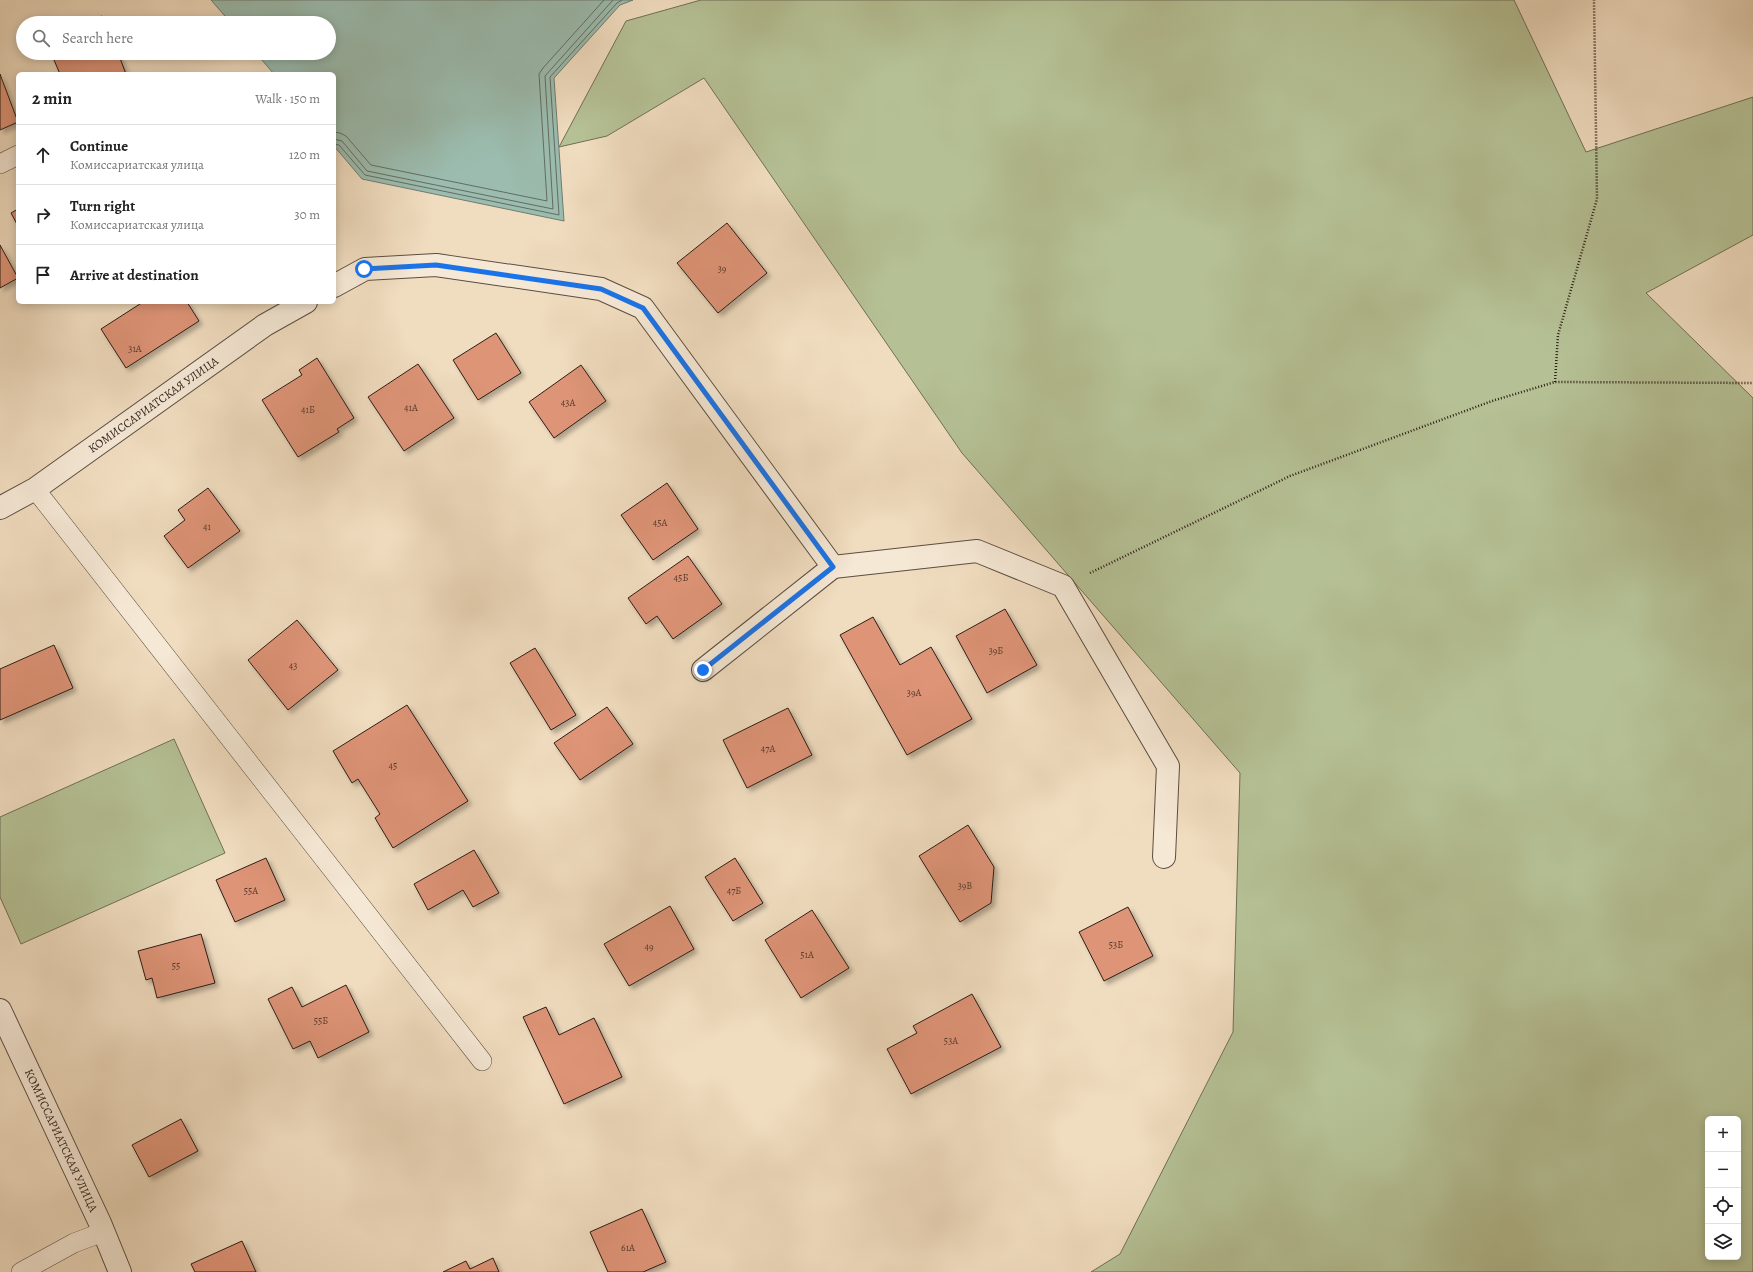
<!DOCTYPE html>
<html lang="en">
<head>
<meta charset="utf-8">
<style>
  :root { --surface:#fff; --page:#f6f6f6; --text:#222; --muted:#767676; --line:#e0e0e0 }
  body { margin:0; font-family:Alegreya,serif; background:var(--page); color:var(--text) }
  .controls { position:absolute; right:12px; bottom:12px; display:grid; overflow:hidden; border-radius:6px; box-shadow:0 2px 10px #0003 }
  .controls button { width:36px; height:36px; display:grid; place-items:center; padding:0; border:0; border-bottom:1px solid var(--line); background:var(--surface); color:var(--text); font:20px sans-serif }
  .stop { position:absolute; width:12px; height:12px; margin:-9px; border:3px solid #1a73e8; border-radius:50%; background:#fff }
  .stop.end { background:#1a73e8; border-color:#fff; box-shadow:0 1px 4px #0008 }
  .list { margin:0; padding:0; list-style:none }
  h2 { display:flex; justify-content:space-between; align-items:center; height:52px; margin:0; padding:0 16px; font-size:17px }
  h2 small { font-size:13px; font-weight:400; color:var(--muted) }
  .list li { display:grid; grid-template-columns:26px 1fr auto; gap:12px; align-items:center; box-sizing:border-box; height:60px; padding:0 16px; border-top:1px solid var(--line) }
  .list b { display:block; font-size:15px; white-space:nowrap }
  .list p { margin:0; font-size:13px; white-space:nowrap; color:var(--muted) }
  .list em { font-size:13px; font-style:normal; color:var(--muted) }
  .icon { flex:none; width:22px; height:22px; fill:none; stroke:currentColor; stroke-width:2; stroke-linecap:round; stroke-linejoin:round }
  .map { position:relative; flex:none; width:1753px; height:1272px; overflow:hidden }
  .search { position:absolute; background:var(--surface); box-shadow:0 2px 10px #0003; left:16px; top:16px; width:320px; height:44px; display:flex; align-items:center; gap:10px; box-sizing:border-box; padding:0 14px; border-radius:22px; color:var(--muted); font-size:15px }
  .panel { position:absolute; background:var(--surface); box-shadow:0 2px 10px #0003; left:16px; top:72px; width:320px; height:232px; border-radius:6px }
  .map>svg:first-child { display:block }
  .green { fill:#b5c195; stroke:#706f56; fill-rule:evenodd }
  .water { fill:#9bbcae; stroke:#6e7c72 }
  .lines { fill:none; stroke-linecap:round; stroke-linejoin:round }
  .shore { stroke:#636c62; stroke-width:1 }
  .building { fill:#de9477; stroke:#2b1d17; filter:url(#shadow) }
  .lane-casing { stroke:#5c4d41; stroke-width:20 }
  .street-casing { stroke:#5c4d41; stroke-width:24 }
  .path { stroke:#2b1d17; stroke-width:2.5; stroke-dasharray:1 2; stroke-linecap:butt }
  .lane { stroke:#f5e8d5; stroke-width:19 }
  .street { stroke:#f5e8d5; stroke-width:22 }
  .route { stroke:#1a73e8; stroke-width:5 }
  .labels { text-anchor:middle; stroke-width:3; stroke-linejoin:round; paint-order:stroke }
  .number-label { font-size:10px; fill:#583b2f }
  .street-label { font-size:12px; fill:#2b1d17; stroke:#f5e8d5 }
</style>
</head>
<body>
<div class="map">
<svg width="1753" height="1272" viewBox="0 0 1753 1272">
  <defs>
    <filter id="shadow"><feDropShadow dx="3.5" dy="3.5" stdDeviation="2" flood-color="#0004"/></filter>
  </defs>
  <rect width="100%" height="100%" fill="#f0dcbf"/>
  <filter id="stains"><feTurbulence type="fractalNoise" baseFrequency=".005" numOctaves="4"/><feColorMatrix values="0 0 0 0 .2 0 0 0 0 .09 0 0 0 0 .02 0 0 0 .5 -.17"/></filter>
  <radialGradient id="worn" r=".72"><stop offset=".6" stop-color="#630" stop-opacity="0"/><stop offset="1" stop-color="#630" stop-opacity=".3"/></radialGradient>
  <path class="green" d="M701 0H1514L1586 152 1753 97V235L1646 293 1753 398V1272H1091L1120 1254 1233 1032 1240 773 962 453 704 78 607 136 559 147 626 21ZM1708 1119H1738V1257H1708Z
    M174 739 225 853 21 944 0 897V817Z"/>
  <path class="water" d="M211 0H633L620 5 554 78 564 221 362 179 334 146V74H274L256 53H329V23H231Z"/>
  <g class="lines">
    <path class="shore" d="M334 132 340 133 346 136 371 165 547 201 539 74 543 68 604 0
      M334 139 342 141 367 171 553 209 545 76 613 0
      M334 144 339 145 365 175 559 215 550 77 617 3 622 0"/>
  </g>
  <path class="building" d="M102 16 106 23H84Z
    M51 53H118L126 74H60Z
    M0 74 18 122 0 130Z
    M18 209V226L11 213Z
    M727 223 767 273 718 313 677 263Z
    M0 245 18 278 0 288Z
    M143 302H187L199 321 126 368 101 329Z
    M496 333 521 373 478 400 453 360Z
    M317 358 354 418 337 429 339 432 298 457 262 400 302 375 299 370Z
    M418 364 454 418 404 451 368 397Z
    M581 365 606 401 554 438 529 402Z
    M667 483 698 529 653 560 621 515Z
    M208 488 240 531 188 568 164 536 185 520 178 510Z
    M688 556 722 604 673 639 657 616 646 624 628 598Z
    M1005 609 1037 665 987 693 956 636Z
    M873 617 900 665 931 647 972 719 907 755 840 635Z
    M297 620 338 670 288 710 248 660Z
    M54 645 73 688 0 720V669Z
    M535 648 576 715 551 730 510 663Z
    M407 705 468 801 393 848 375 818 380 814 358 779 352 783 333 751Z
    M607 707 633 744 580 780 554 743Z
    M788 708 812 755 747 788 723 740Z
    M968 825 994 867 991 903 960 922 919 856Z
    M474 850 499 893 473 907 463 890 428 910 414 884Z
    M266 858 285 900 235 922 216 880Z
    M735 858 763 903 733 921 705 877Z
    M670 906 694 949 629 986 604 944Z
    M1128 907 1153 956 1104 981 1079 932Z
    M812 910 849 968 801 998 765 940Z
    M201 934 215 983 157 998 152 978 146 980 138 951Z
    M346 985 369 1032 318 1058 310 1041 293 1049 268 999 292 987 302 1007Z
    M972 994 1001 1047 911 1094 887 1049 917 1033 913 1026Z
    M546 1007 559 1035 594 1018 622 1077 564 1104 523 1017Z
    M181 1119 198 1151 149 1177 132 1145Z
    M642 1209 666 1262 643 1272H608L590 1232Z
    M242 1241 256 1272H195L191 1264Z
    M493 1258 499 1272H443L466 1261 470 1269Z"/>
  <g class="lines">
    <defs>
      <path id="lane" d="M0 164 18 155
        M35 489 482 1061
        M21 1272 74 1243 103 1232"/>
      <g id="street">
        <path d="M334 286 365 269 436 265 601 289 643 308 833 567 703 670"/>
        <path id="s1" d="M0 508 35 489 265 325 306 302"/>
        <path d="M833 567 977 551 1063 586 1168 766 1164 857"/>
        <path id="s2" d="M0 1010 100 1223 120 1272"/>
      </g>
    </defs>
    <use href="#lane" class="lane-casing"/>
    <use href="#street" class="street-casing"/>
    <path class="path" d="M1555 382 1558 335 1597 199 1594 0
      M1090 573 1290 476 1492 401 1555 382 1753 383"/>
    <use href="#lane" class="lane"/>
    <use href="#street" class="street"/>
  </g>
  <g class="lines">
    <path class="route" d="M364 269 436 265 601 289 643 308 833 567 703 670"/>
  </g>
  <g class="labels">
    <g class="number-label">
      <text x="722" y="272">39</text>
      <text x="135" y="352">31А</text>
      <text x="568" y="406">43А</text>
      <text x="411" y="411">41А</text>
      <text x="308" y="413">41Б</text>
      <text x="660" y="526">45А</text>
      <text x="207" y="530">41</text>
      <text x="681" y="581">45Б</text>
      <text x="996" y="654">39Б</text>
      <text x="293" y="669">43</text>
      <text x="914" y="696">39А</text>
      <text x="768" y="752">47А</text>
      <text x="393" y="769">45</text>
      <text x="965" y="889">39В</text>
      <text x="251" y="894">55А</text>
      <text x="734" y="894">47Б</text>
      <text x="1116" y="948">53Б</text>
      <text x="649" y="950">49</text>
      <text x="807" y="958">51А</text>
      <text x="176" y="969">55</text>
      <text x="321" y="1024">55Б</text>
      <text x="951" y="1044">53А</text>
      <text x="628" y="1251">61А</text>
    </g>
    <g class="street-label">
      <text dy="4" stroke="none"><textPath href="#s1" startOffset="185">КОМИССАРИАТСКАЯ УЛИЦА</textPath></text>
      <text dy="4" stroke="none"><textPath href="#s2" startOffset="144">КОМИССАРИАТСКАЯ УЛИЦА</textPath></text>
    </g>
  </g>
  <rect width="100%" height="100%" filter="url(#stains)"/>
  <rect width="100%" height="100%" fill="url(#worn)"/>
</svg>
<div class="controls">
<button>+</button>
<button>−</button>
<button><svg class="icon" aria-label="locate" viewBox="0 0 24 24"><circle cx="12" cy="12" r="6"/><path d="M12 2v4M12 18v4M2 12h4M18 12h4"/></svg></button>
<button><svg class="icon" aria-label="layers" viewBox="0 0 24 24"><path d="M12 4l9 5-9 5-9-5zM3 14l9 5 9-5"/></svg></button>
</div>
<div class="stop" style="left:364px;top:269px"></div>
<div class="stop end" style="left:703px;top:670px"></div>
<div class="search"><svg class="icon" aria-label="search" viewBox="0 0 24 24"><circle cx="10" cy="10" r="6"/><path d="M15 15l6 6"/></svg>Search here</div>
<section class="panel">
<h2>2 min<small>Walk · 150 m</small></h2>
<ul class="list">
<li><svg class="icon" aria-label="ahead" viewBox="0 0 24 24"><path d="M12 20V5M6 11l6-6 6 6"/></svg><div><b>Continue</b><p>Комиссариатская улица</p></div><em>120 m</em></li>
<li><svg class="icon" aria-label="right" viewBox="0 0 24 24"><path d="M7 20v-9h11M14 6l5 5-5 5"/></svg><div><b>Turn right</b><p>Комиссариатская улица</p></div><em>30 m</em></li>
<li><svg class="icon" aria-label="arrive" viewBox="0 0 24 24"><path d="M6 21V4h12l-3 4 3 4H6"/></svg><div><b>Arrive at destination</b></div></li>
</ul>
</section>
</div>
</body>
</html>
